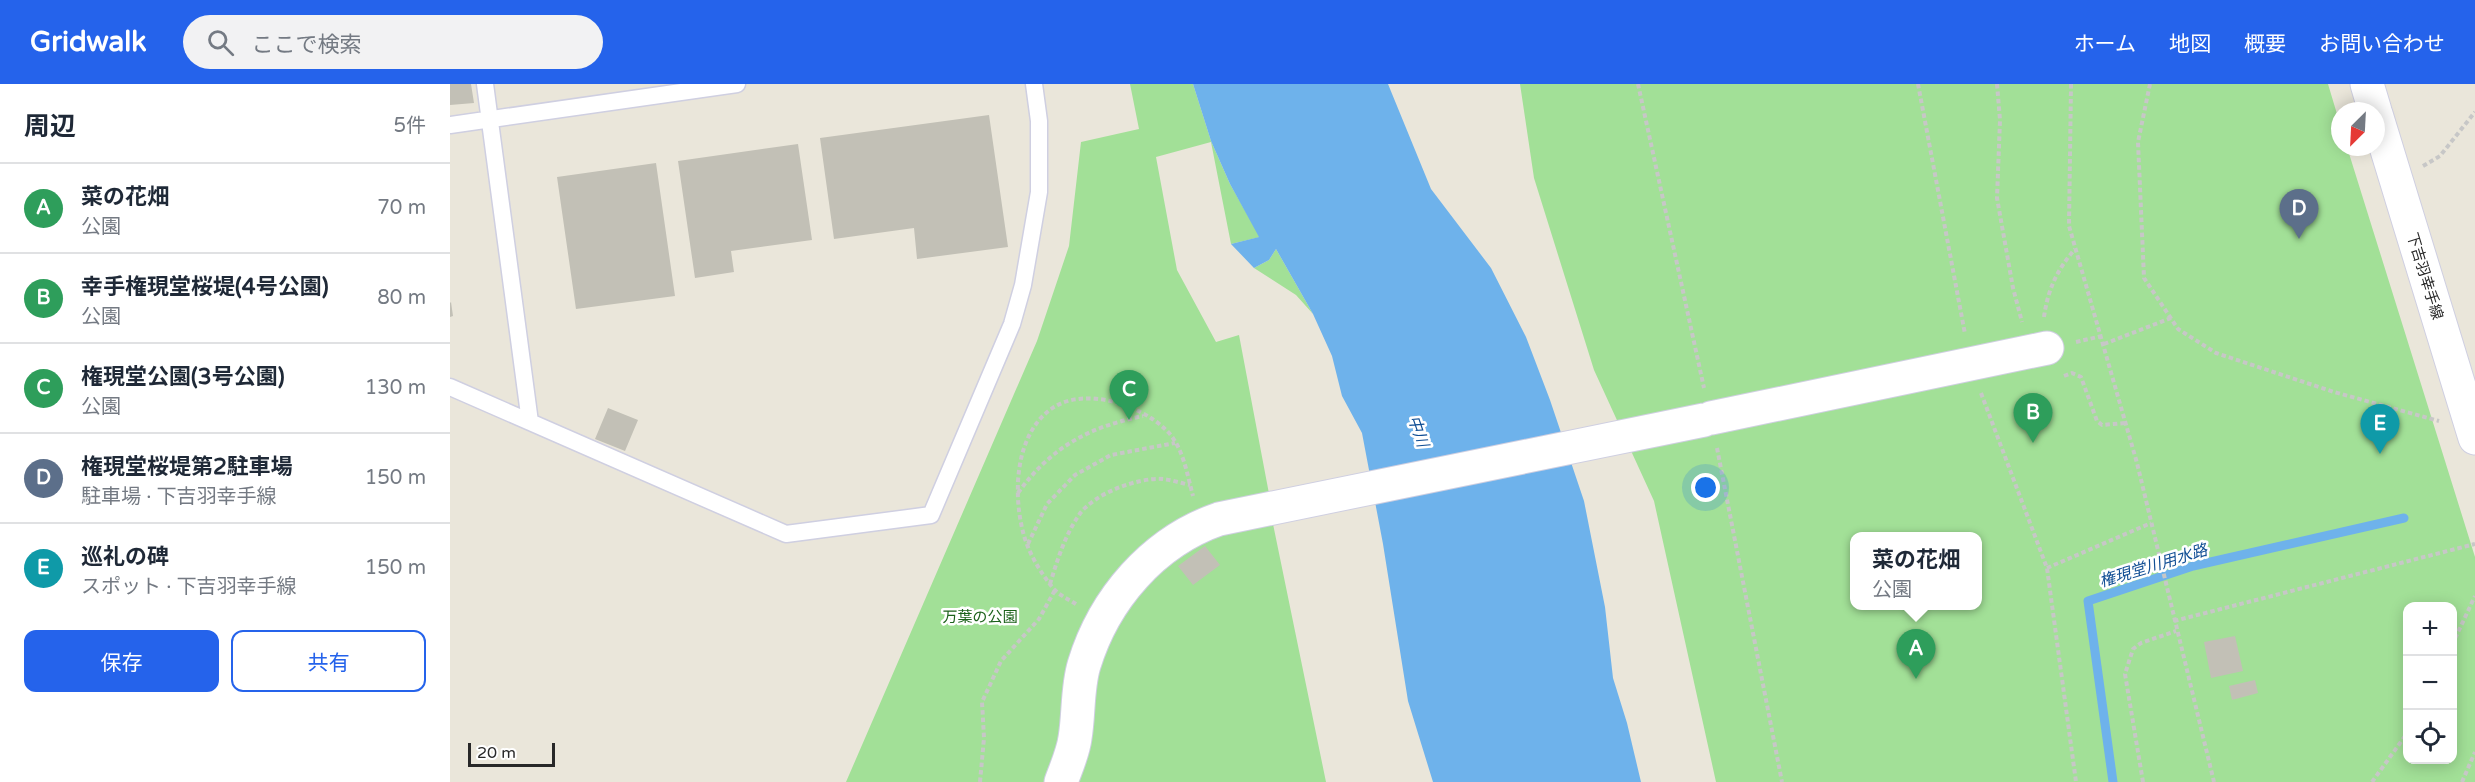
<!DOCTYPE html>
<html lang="ja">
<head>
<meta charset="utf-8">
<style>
  :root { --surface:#fff; --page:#f2f2f3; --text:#1f2937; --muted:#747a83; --line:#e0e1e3; --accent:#2563eb }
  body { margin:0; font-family:"Varela Round","Noto Sans JP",sans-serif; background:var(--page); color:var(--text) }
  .controls { position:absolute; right:18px; bottom:18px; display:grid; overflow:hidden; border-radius:12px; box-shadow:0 3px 15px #0003 }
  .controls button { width:54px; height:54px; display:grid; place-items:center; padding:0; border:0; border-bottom:2px solid var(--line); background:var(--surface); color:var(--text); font:30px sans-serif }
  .compass { position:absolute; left:1881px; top:18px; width:54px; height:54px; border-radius:50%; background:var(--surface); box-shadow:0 3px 15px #0003; rotate:204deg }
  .scale { position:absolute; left:18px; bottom:15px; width:87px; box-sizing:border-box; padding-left:6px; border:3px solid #282828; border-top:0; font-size:16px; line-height:21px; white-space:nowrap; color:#282828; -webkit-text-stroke:4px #fff; paint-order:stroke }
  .you { position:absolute; left:1256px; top:404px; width:21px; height:21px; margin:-15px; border:4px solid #fff; border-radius:50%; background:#1a73e8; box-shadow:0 0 0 9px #1a73e833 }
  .badge { display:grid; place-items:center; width:39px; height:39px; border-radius:50%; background:var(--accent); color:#fff; font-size:20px; font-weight:700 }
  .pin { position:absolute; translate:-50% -50px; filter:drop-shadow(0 2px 3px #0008) }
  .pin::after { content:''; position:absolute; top:32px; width:21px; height:18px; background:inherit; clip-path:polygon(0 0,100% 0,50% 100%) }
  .popup { position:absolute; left:1400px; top:448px; width:132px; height:78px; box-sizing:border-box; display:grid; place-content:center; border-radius:12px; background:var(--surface); filter:drop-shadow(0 2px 4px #0005); font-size:20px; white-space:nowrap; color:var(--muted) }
  .popup b { font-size:22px; color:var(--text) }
  .popup::after { content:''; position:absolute; left:50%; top:100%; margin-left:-12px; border:12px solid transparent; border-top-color:var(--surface) }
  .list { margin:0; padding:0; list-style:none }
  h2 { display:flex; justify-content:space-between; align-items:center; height:78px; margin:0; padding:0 24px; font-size:26px }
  h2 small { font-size:20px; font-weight:400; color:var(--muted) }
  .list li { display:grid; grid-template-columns:39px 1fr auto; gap:18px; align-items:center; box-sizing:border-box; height:90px; padding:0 24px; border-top:2px solid var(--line) }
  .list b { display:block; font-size:22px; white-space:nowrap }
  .list p { margin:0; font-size:20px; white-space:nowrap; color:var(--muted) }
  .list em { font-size:20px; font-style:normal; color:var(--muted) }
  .actions { display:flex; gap:12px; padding:18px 24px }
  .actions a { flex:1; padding:14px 0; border:2px solid var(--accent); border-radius:12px; text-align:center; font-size:21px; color:var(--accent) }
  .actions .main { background:var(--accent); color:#fff }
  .icon { flex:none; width:33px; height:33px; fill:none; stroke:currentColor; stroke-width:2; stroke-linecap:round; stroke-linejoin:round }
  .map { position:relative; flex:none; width:2025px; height:698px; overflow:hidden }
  header { display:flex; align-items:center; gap:36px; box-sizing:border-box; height:84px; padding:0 30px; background:var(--accent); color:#fff }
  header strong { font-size:28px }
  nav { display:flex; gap:33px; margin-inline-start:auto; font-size:21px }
  .search { width:420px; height:54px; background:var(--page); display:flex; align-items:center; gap:15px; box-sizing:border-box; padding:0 21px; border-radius:33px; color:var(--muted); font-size:22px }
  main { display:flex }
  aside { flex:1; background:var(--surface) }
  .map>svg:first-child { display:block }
  .green { fill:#a2e097; fill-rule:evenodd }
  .water { fill:#6eb2eb }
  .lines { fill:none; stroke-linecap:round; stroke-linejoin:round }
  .stream { stroke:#6eb2eb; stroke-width:9 }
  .building { fill:#c2c0b6 }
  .lane-casing { stroke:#cfcfe1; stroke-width:19 }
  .street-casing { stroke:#cfcfe1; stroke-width:35 }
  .secondary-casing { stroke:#cfcfe1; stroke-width:35 }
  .path { stroke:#c7c7c7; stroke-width:4; stroke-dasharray:4.5 3; stroke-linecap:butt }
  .lane { stroke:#fff; stroke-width:16 }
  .street { stroke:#fff; stroke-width:33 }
  .secondary { stroke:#fff; stroke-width:33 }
  .labels { text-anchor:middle; stroke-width:5; stroke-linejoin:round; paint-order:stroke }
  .street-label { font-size:15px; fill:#282828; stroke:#fff }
  .park-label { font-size:15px; fill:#1c621b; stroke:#fff }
  .water-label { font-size:16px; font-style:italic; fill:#104e94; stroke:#fff }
</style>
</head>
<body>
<header>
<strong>Gridwalk</strong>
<div class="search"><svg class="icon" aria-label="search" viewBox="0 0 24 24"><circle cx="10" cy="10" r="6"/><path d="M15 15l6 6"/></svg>ここで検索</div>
<nav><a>ホーム</a><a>地図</a><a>概要</a><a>お問い合わせ</a></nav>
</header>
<main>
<aside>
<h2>周辺<small>5件</small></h2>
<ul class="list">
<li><span class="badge" style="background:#2e9e5b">A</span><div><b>菜の花畑</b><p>公園</p></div><em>70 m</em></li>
<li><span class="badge" style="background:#2e9e5b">B</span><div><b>幸手権現堂桜堤(4号公園)</b><p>公園</p></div><em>80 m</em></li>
<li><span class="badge" style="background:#2e9e5b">C</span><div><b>権現堂公園(3号公園)</b><p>公園</p></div><em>130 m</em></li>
<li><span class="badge" style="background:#5c6f8a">D</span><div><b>権現堂桜堤第2駐車場</b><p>駐車場 · 下吉羽幸手線</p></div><em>150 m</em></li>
<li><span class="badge" style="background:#0f9aa8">E</span><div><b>巡礼の碑</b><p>スポット · 下吉羽幸手線</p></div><em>150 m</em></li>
</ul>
<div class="actions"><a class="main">保存</a><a>共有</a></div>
</aside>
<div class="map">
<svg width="2025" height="698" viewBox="0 0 2025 698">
  <rect width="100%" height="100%" fill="#eae6da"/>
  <path class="green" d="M680 0H743L761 57 780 100 810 153 781 160 761 58 706 73 727 186 766 258 789 251 820 415 823 440 876 698H396L587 257 619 162 631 58 689 45Z
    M1070 0H1878L1890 40V63H1897L2025 473V698H1266L1204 417 1144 286 1084 94ZM1404 452H1528V522H1404ZM1958 522H2002V676H1958Z
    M826 165 863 230 846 211 804 184 819 176Z"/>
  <path class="water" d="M743 0H938L981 105 1041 184 1076 253 1100 316 1134 417 1155 523 1163 594 1177 639 1191 698H983L958 617 933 460 912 349 892 312 882 272 863 230 826 165 819 176 804 184 781 160 809 153 780 100 761 57Z"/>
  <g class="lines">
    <path class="stream" d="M1663 698 1638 517 1743 482 1954 434"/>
  </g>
  <path class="building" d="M0 0H21L24 19 0 21Z
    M539 31 558 163 467 175 464 144 384 155 370 54Z
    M348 60 362 156 281 167 284 188 245 194 228 77Z
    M206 79 225 212 126 225 107 93Z
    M1 218 3 232 0 233V219Z
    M158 324 188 336 175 367 145 355Z
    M755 462 770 481 743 501 728 482Z
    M1785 552 1793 587 1761 594 1754 558Z
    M1805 596 1808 609 1782 616 1779 602Z"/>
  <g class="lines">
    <defs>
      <path id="lane" d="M35 0 80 338
        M0 41 287 0
        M0 303 336 450 481 431 562 240 573 201 589 108V37L584 0"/>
      <path id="street" d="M1261 334 1597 264
        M611 698C616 684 623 669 625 654 629 631 627 604 634 581 654 515 703 458 769 435L1254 336"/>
      <path id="secondary" d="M1917 0 1925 27
        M1926 30 2025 354"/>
    </defs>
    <use href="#lane" class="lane-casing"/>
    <use href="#street" class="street-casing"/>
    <use href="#secondary" class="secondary-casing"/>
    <path class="path" d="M1188 0 1254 304
      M1468 0 1515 250
      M1547 0 1550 36 1547 114 1563 204 1572 238
      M1621 0 1619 142 1687 379 1764 698
      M1700 0 1688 58 1694 194 1728 245 1766 269 1884 308 1989 337
      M1973 82 1990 72 2025 28
      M1594 233C1598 205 1607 186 1625 165
      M1626 258 1652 252
      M1654 260 1721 234
      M1614 292 1622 289 1631 293 1647 337 1652 341 1675 339
      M1531 309 1597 484 1626 698
      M1267 364 1332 698
      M568 409C601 363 639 343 693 332
      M578 460 597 420 625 391 661 371 725 359
      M1597 484 1701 439
      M600 500C607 477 615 451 629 431 643 410 688 393 713 395 722 396 731 399 740 401
      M626 520C618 515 609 511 603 504 590 488 578 468 573 448 563 409 565 351 601 325 633 302 689 320 715 345 733 361 737 390 743 412
      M1724 537 2025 460
      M2002 561 2025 512
      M530 698 534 654 532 618 551 577 589 535 605 506
      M1693 698 1675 590 1683 565 1691 559 1726 547
      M1922 698 1958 648
      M2012 698 2025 668"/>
    <use href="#lane" class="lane"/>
    <use href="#street" class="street"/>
    <use href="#secondary" class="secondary"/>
  </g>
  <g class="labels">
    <g class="street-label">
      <text transform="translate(1975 192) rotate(73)" y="5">下吉羽幸手線</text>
    </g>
    <g class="park-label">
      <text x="530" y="538">万葉の公園</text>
    </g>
    <g class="water-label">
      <text transform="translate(969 347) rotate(71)" y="6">中川</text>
      <text transform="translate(1703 481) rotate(-17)" y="6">権現堂川用水路</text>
    </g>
  </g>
</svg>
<div class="controls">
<button>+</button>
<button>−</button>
<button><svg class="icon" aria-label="locate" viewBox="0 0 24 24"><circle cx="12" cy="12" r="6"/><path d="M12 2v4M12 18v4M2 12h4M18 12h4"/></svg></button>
</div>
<svg class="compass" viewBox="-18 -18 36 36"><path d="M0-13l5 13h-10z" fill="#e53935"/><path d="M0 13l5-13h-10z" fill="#747a83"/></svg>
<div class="scale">20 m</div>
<div class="you"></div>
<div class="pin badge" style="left:1466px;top:595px;background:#2e9e5b">A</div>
<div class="popup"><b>菜の花畑</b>公園</div>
<div class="pin badge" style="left:1583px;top:359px;background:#2e9e5b">B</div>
<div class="pin badge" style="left:679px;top:336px;background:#2e9e5b">C</div>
<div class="pin badge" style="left:1849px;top:155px;background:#5c6f8a">D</div>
<div class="pin badge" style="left:1930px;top:370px;background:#0f9aa8">E</div>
</div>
</main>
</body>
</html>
